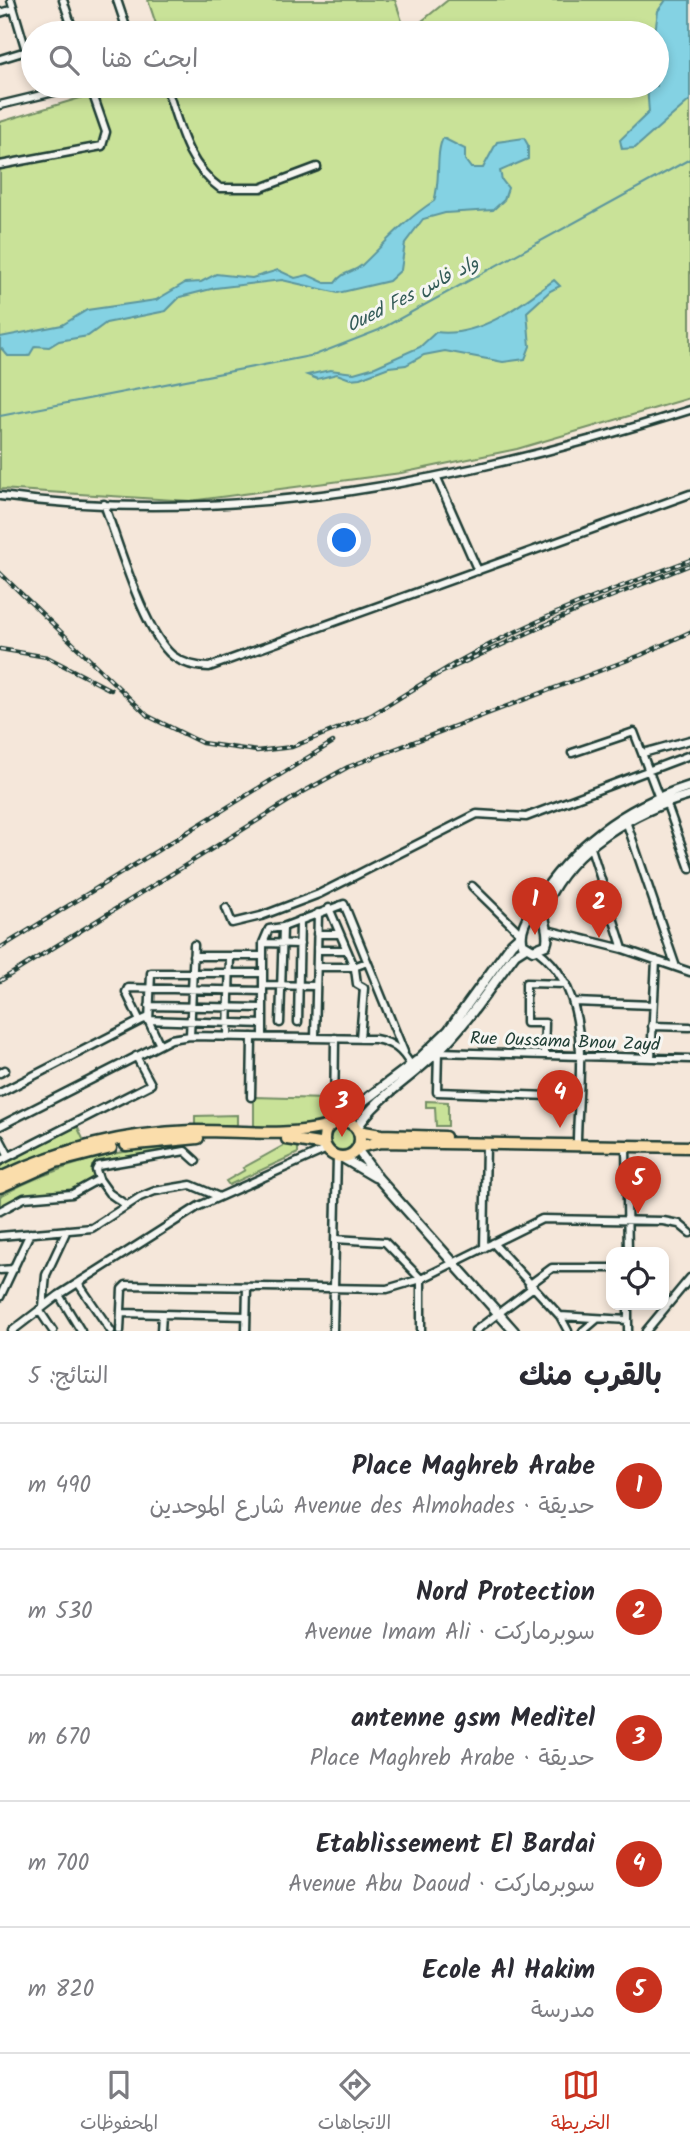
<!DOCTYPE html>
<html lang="ar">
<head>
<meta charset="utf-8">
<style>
  :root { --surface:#fff; --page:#f7f7f7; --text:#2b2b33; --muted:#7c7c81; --line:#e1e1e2; --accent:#c8321e }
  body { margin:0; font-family:Kalam,"Playpen Sans Arabic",sans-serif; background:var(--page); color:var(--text); direction:rtl }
  .controls { position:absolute; right:21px; bottom:21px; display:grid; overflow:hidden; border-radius:14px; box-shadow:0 4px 10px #0003 }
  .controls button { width:63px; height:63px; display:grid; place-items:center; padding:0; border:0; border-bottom:2px solid var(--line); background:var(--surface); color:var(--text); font:35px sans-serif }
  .you { position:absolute; left:345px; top:541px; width:24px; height:24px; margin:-18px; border:5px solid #fff; border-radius:50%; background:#1a73e8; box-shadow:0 0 0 10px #1a73e833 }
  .badge { display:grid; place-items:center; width:46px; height:46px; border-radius:50%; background:var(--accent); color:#fff; font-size:23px; font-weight:700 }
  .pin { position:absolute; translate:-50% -58px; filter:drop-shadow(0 2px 4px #0008) }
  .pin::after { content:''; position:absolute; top:37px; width:24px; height:21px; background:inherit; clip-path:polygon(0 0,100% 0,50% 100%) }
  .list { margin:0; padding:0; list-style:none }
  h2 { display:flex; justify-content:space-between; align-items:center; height:91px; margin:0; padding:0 28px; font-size:30px }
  h2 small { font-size:23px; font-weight:400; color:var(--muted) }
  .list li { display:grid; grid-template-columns:46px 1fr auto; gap:21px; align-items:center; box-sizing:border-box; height:126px; padding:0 28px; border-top:2px solid var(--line) }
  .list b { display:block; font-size:26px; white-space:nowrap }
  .list p { margin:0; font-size:23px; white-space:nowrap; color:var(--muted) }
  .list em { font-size:23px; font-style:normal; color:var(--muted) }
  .icon { flex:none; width:38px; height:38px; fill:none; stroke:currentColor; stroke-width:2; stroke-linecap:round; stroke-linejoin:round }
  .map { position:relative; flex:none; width:690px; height:1331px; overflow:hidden; direction:ltr }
  .search { position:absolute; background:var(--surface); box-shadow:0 4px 10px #0003; left:21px; right:21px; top:21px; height:77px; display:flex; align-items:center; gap:18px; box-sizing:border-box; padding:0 24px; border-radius:38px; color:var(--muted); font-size:26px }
  .sheet { height:721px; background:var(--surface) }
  nav { display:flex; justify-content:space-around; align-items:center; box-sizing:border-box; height:98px; border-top:2px solid var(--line); background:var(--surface); font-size:19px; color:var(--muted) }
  nav a { display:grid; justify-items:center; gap:4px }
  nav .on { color:var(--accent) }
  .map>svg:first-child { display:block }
  .green { fill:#c9e298; stroke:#749066; stroke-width:2 }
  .water { fill:#84d2e3; stroke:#5c969d; stroke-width:2 }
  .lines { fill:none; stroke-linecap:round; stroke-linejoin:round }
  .stream { stroke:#5c969d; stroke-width:2 }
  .minor-casing { stroke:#1f3d34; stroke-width:11 }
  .tertiary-casing { stroke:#1f3d34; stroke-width:13 }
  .primary-casing { stroke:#1f3d34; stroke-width:15 }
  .minor { stroke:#f6f6f2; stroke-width:6 }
  .tertiary { stroke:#f6f6f2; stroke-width:8 }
  .primary { stroke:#faddab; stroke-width:10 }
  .rail-casing { stroke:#1f3d34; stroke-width:4.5 }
  .rail { stroke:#f6f6f2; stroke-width:2; stroke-dasharray:5; stroke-linecap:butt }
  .labels { text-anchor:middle; stroke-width:6; stroke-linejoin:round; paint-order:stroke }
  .street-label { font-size:18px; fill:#1f3d34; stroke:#f6f6f2 }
  .water-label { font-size:19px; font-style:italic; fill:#335b57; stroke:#f6f6f2 }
</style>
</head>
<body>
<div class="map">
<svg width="690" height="1331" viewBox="0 0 690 1331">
  <rect width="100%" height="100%" fill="#f5e7da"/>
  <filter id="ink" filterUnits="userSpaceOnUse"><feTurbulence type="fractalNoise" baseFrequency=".0143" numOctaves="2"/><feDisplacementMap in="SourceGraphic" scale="14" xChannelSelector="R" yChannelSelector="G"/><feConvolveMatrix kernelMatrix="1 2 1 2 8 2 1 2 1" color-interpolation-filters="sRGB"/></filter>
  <g filter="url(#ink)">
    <path class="green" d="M148 0H395L406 33H159Z
      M448 0H690V398L517 449 401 473 190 501 0 489V122L120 86H657V33H407Z
      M254 1097 326 1099 327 1118 305 1127H254Z
      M426 1101 448 1102V1126H436L435 1107H426Z
      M237 1115V1125H195V1116Z
      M330 1138a12 12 0 1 1 24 0a12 12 0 1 1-24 0Z
      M77 1126 84 1141 47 1152 0 1173V1166Z
      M288 1143 298 1145V1153L229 1185 226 1181 245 1170 243 1168Z
      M184 1145V1148L119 1158 92 1166 93 1179 73 1192 25 1195 0 1209V1196C55 1166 121 1147 184 1145Z"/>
    <path class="water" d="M666 0H690V100L635 148 622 149 620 140 649 112 647 86H657L655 33 658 11Z
      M443 138 465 149V160L471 168H483L497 142 524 138 528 145V159L500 171 502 180 508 188 504 200 493 210 445 213 423 219 405 243 401 270 389 281 338 293 282 280 215 288 180 297 166 311 106 323 88 336 59 341 49 347 35 346 29 356H8L0 347V337L62 325 87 310 156 300 185 283 201 282 216 274 252 278 278 270 295 278 308 275 325 283H335C343 271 353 273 362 265 386 242 406 219 434 201 441 181 435 154 443 138Z
      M554 280 560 286 550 291 527 312 530 346 525 359 503 362 445 351 424 355 406 365 389 367 360 378 350 379 337 374 317 379 307 375 330 370 354 373 375 367 420 347 436 332C479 338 521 305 554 280Z"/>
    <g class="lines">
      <path class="stream" d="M0 416 315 355 379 330 690 159"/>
      <defs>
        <path id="minor" d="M11 0 33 74
          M63 0 74 33
          M117 0 128 33
          M0 13 13 9
          M0 59 26 51
          M166 86C179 123 186 164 220 188H261L317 167
          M0 105 79 86
          M0 165 102 146 106 132 90 86
          M437 478 478 571
          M0 496C234 528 468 480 690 410
          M104 504C118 541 144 633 173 656 184 664 196 667 209 667L690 494
          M572 753 634 732 659 798
          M643 753 690 740
          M666 802 690 869
          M626 821 676 967
          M591 848 623 949
          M472 886 521 934
          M226 908 232 923 261 916 319 894 477 814 526 817 690 755
          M329 908 355 969 357 984 364 988 360 1039
          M547 930 623 949 690 972
          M317 934H339
          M263 943 300 944
          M317 950H345
          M537 950C595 994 578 1076 577 1140
          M193 956H263
          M317 967H354L367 962
          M263 985 316 986
          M574 1002 653 1005
          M149 1006 263 1008
          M149 1017 140 1021 126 992 128 988 263 991
          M147 1020 263 1024
          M298 1022 300 920
          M280 1023 283 927
          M652 1026 690 1027
          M190 1036 194 945
          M228 1037 230 957
          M263 1037V943L269 929 283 927 344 904 404 1052
          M315 1038 318 913
          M159 1043 149 1022 151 973H263
          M544 1055 545 1023H526V983L566 984
          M651 1058 656 960
          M0 1073 5 1070
          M0 1093 140 1021
          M251 1097 252 1037
          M578 1097 437 1092 438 1052 690 1059
          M334 1122 335 1038
          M0 1126 171 1039 190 1036 375 1039C392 1042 403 1050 411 1066
          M0 1139 9 1156
          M626 1147 628 1252
          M0 1161 151 1084 136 1056
          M99 1179 96 1170 98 1166 185 1151 196 1161
          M0 1211 24 1198 72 1194 99 1179 109 1193 126 1205
          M0 1236 92 1228 140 1197 155 1191 191 1185 217 1196
          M335 1239 385 1242 421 1279V1331
          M493 1243 560 1316 628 1320
          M484 1248 486 1144
          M0 1270 14 1269
          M78 1283 111 1331
          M529 1285 552 1268H611
          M59 1295 81 1331
          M0 1297 30 1233
          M43 1307 46 1275 67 1230
          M39 1310 53 1331
          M121 1313 246 1316
          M560 1316 568 1331
          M12 1331 59 1295 199 1206 327 1149
          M120 1331 122 1289 126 1285 387 1289 421 1279 542 1219 663 1221 679 1224 690 1233
          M161 1331 162 1314
          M246 1331 247 1287
          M333 1331 337 1156
          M475 1331 532 1288
          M583 1331 597 1319
          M628 1331V1305
          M646 1331 690 1278"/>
        <path id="tertiary" d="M690 786C624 807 572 846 535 905 528 916 518 931 523 944L533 950 546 945C552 931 539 918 546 903 571 847 634 811 690 795
          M337 1121 418 1060 448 1031 512 943 521 935
          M357 1128C377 1096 412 1078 438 1051 468 1022 490 987 515 954L526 947
          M357 1149 378 1178 514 1331
          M341 1157 375 1177"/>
        <path id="primary" d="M324 1139a18 18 0 1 1 36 0a18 18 0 1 1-36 0Z
          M358 1131 381 1135 445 1137
          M287 1139 325 1145
          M126 1145 198 1138
          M358 1147 381 1142 690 1147
          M0 1178C60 1150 125 1133 191 1131 238 1130 284 1138 330 1126
          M0 1187 56 1162 111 1148"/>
      </defs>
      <use href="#minor" class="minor-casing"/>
      <use href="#tertiary" class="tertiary-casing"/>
      <use href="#primary" class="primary-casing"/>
      <use href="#minor" class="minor"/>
      <use href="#tertiary" class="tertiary"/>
      <use href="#primary" class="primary"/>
      <defs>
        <path id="rail" d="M690 560C605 592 513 627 436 675L580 609 690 565
          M0 573 148 716 202 743 257 751 292 747 374 714
          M0 649 47 657 111 690
          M367 718 436 675
          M0 948 333 742
          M0 981 303 792 348 767 641 655 690 632"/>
      </defs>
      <use href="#rail" class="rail-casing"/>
      <use href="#rail" class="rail"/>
    </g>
  </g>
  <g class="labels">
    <g class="street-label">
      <text transform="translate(565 1041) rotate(2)" y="6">Rue Oussama Bnou Zayd</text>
    </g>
    <g class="water-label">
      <text transform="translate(412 293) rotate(-27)" y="7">Oued Fes واد فاس</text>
    </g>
  </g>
</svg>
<div class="controls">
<button><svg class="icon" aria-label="locate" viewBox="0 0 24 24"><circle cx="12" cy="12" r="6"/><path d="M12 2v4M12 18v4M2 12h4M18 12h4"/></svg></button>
</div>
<div class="you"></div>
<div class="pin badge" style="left:535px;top:935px">1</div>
<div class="pin badge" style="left:599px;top:938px">2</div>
<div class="pin badge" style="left:342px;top:1137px">3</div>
<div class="pin badge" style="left:560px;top:1128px">4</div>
<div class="pin badge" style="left:638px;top:1214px">5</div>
<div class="search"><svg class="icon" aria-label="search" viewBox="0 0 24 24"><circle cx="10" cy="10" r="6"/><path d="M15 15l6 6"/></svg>ابحث هنا</div>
</div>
<section class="sheet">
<h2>بالقرب منك<small>النتائج: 5</small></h2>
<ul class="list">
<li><span class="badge">1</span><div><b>Place Maghreb Arabe</b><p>حديقة · Avenue des Almohades شارع الموحدين</p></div><em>490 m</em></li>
<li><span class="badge">2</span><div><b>Nord Protection</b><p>سوبرماركت · Avenue Imam Ali</p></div><em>530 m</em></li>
<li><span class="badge">3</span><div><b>antenne gsm Meditel</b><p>حديقة · Place Maghreb Arabe</p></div><em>670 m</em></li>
<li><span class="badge">4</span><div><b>Etablissement El Bardai</b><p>سوبرماركت · Avenue Abu Daoud</p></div><em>700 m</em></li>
<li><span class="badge">5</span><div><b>Ecole Al Hakim</b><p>مدرسة</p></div><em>820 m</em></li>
</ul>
</section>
<nav>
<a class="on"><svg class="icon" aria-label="map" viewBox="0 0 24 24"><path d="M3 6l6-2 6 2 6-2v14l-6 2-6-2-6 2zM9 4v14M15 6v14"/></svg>الخريطة</a>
<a><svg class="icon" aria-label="directions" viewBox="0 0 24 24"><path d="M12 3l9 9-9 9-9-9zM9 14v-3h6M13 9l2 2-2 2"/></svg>الاتجاهات</a>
<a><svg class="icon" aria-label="saved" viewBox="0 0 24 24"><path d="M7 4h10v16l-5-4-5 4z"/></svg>المحفوظات</a>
</nav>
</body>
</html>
